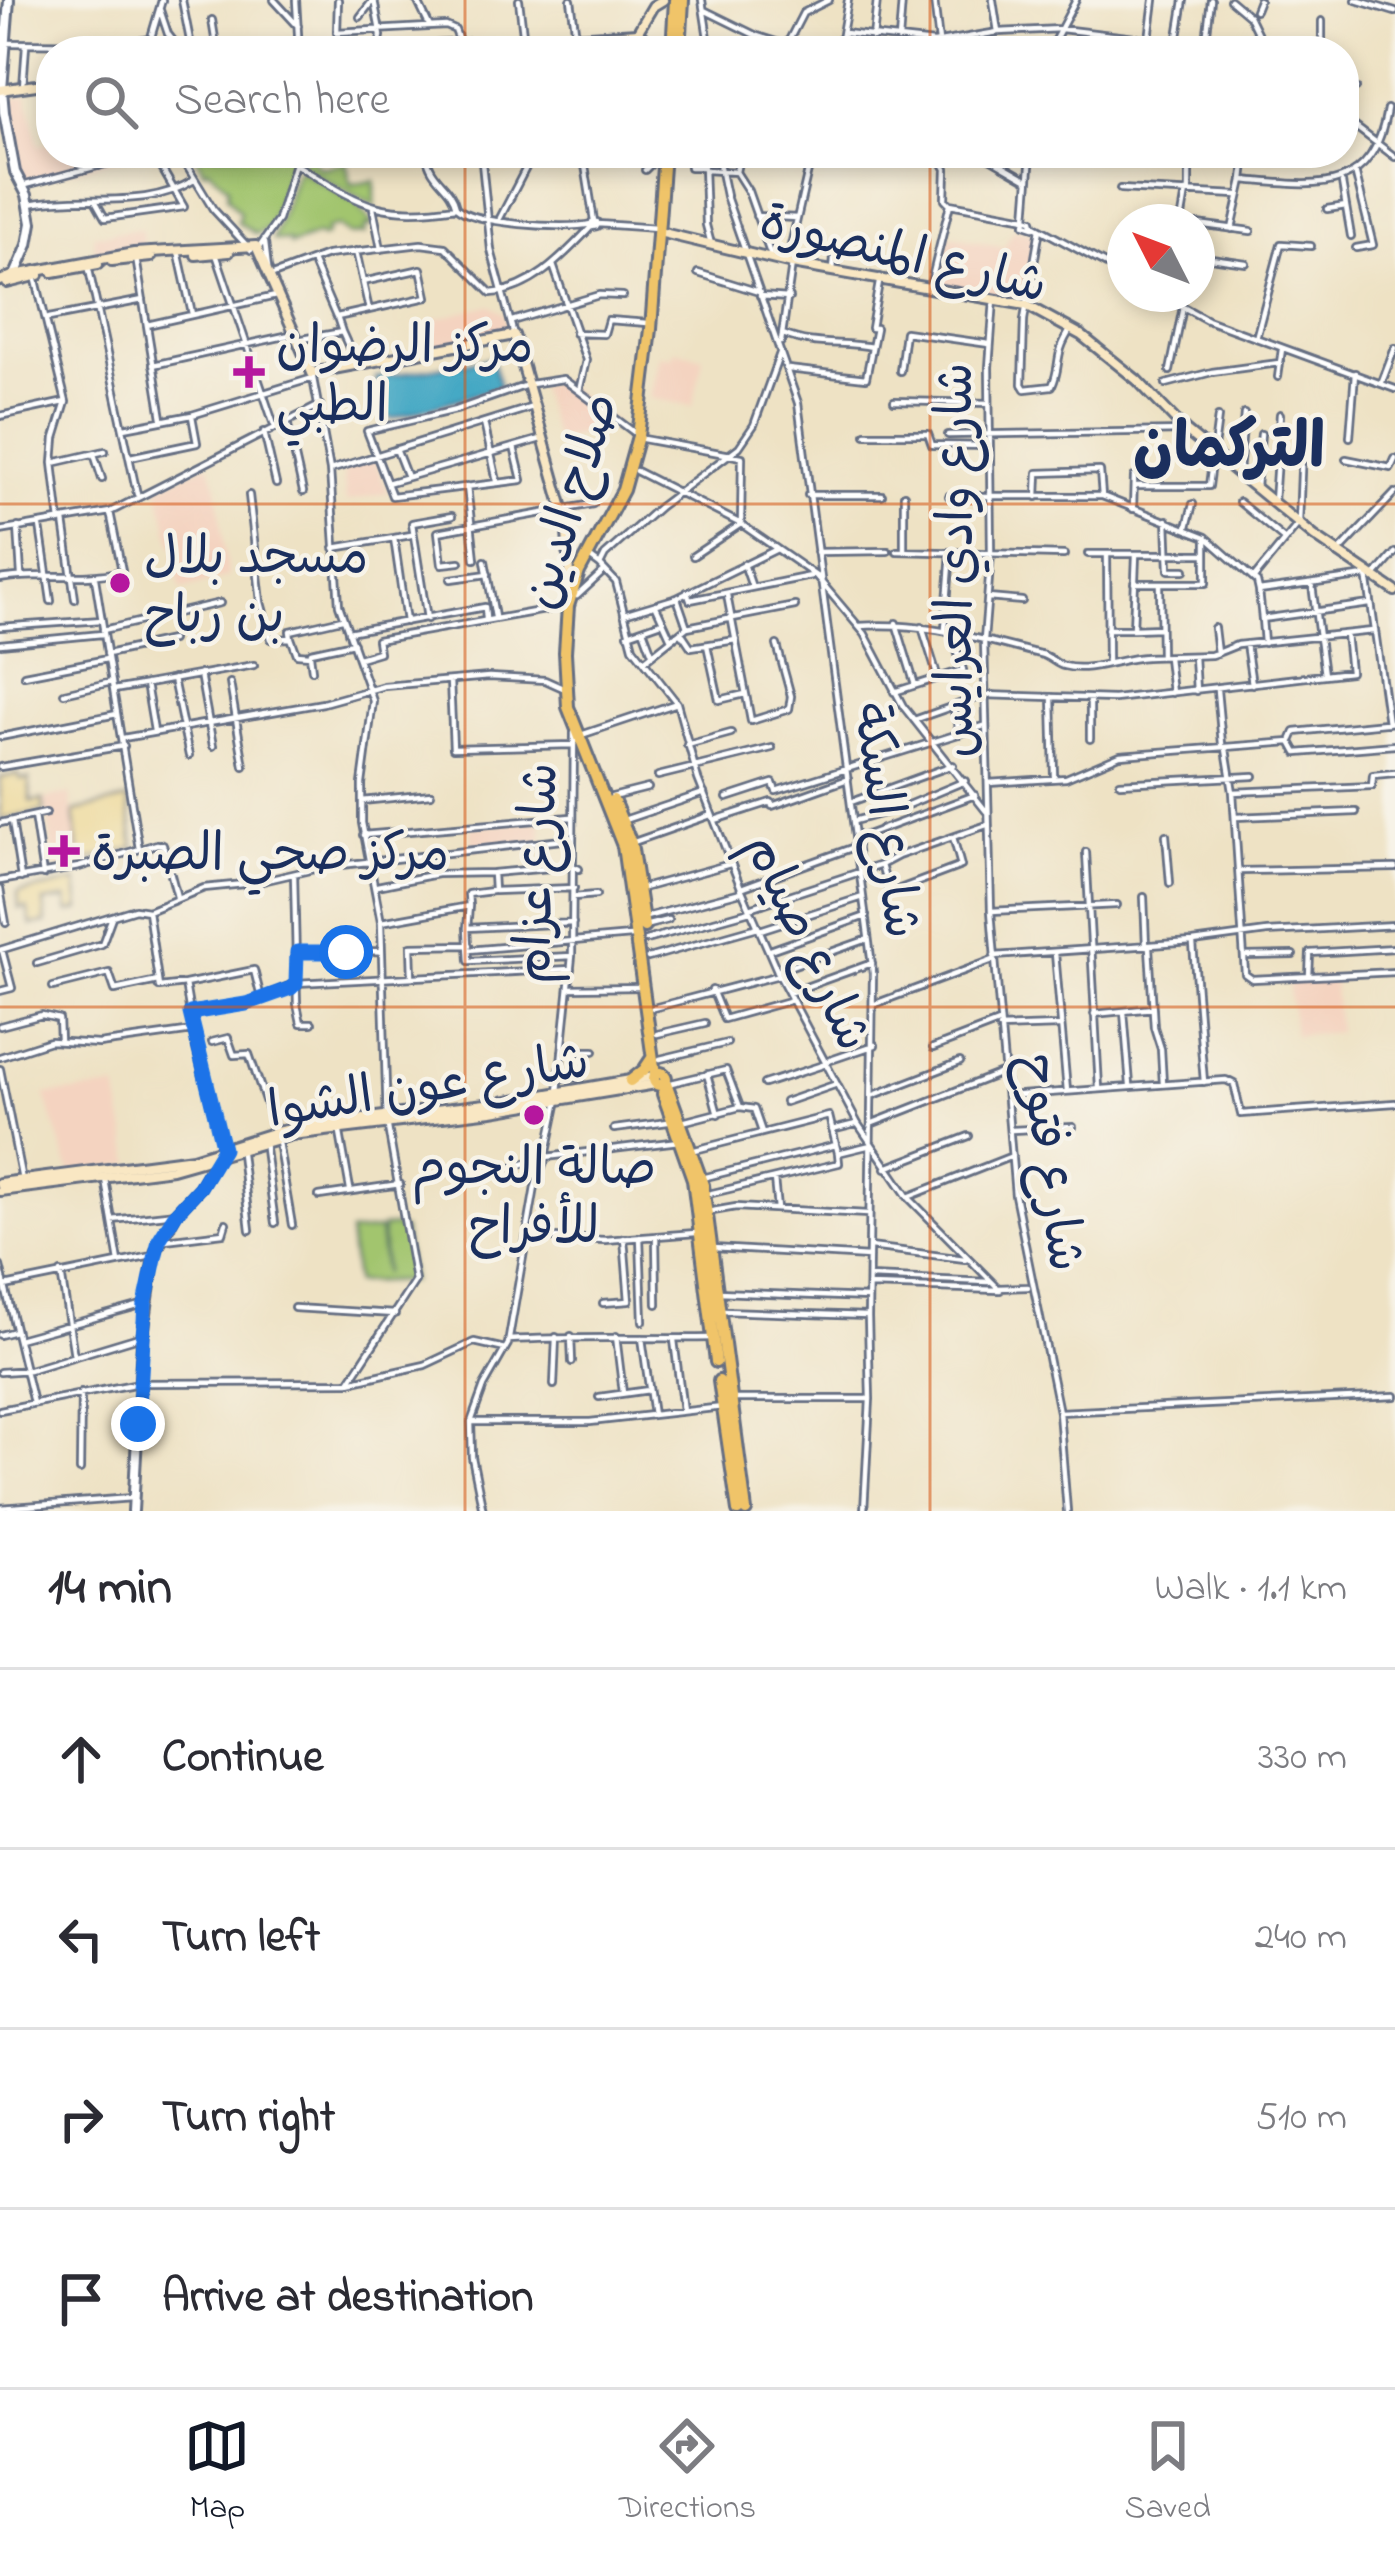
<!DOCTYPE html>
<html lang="en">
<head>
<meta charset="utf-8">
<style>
  :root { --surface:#fff; --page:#f2f2f3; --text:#2b2b33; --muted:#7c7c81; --line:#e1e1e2; --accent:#111827 }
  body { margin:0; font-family:"Indie Flower","Playpen Sans Arabic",sans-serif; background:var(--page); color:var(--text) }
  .compass { position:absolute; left:1107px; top:204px; width:108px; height:108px; border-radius:50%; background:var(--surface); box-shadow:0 6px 18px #0003; rotate:312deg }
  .stop { position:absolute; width:36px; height:36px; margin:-27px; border:9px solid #1a73e8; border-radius:50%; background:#fff }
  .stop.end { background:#1a73e8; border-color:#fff; box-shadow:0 3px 12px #0008 }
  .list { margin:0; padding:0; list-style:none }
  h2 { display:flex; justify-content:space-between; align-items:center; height:156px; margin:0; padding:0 48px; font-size:51px }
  h2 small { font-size:39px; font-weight:400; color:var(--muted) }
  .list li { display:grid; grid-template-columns:78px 1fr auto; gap:36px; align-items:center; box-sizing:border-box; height:180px; padding:0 48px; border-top:3px solid var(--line) }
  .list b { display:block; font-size:45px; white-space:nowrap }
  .list em { font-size:39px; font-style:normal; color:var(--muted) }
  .icon { flex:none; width:66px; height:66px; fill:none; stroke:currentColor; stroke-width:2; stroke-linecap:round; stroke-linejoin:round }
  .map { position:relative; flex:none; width:1395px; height:1511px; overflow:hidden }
  .search { position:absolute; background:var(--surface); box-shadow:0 6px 18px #0003; left:36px; right:36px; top:36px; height:132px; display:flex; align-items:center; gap:30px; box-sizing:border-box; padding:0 42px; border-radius:48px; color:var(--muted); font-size:45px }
  .sheet { height:876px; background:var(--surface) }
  nav { display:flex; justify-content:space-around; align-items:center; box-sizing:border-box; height:168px; border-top:3px solid var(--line); background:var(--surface); font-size:33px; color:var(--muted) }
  nav a { display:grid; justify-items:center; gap:6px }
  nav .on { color:var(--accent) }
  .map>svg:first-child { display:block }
  .built { fill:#f4d3c0 }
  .green { fill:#a2c56e; stroke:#5e7a66; stroke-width:3 }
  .sand { fill:#eeda9e; stroke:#84847e; stroke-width:3 }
  .water { fill:#44a8c4; stroke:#306c91; stroke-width:3 }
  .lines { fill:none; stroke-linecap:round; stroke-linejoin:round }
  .minor-casing { stroke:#656e82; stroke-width:10 }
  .tertiary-casing { stroke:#656e82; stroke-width:14 }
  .secondary-casing { stroke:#656e82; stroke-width:14 }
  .trunk-casing { stroke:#656e82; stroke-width:16 }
  .minor { stroke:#fff; stroke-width:4.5 }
  .tertiary { stroke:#fff; stroke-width:8 }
  .secondary { stroke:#f9e7c3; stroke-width:8 }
  .trunk { stroke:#f0c469; stroke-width:10 }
  .route { stroke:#1a73e8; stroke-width:15 }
  .grid { fill:none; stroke:#d45514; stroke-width:3; stroke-opacity:0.55 }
  .poi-dot { fill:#b5179e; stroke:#f7f3e8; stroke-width:4.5 }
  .labels { text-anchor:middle; stroke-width:9; stroke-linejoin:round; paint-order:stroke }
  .street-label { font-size:51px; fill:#1b2f5e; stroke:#f7f3e8 }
  .poi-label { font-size:51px; fill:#1b2f5e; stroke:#f7f3e8; text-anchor:start }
  .district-label { font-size:63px; font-weight:bold; fill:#1b2f5e; stroke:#f7f3e8 }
</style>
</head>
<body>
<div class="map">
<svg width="1395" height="1511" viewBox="0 0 1395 1511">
  <rect width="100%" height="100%" fill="#f7f3e8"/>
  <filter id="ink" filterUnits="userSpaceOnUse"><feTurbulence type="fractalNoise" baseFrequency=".00833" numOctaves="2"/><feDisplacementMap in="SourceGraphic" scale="24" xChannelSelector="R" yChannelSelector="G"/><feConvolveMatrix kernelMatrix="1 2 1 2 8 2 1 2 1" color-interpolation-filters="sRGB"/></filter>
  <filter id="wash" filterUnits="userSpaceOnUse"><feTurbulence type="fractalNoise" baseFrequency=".004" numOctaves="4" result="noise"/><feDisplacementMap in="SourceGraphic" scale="48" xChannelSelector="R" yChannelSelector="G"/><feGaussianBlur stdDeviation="2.7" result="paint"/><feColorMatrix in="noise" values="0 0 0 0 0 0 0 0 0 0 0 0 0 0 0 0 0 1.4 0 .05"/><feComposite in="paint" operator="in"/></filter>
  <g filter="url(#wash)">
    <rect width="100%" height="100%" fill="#eee2c4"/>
    <path class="built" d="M27 95 39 145 51 143V153H141L48 177 22 179 6 100Z
      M141 229 144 248 96 256 93 235Z
      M1013 229 1035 234 1024 302 937 284 948 235 1004 248Z
      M490 305 503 314 508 327 504 332 435 346 430 321Z
      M674 350 703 357 693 406 650 398 659 355 672 357Z
      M560 381 592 405 615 423 597 434 593 429 556 442 538 386Z
      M374 459 388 492 346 502 343 469Z
      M209 463 217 487 228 577 181 590 173 555 183 552 172 544 158 487Z
      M70 794 80 863 55 869 45 799Z
      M541 821 542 842 473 849 470 827Z
      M1333 977 1338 1032 1294 1035 1288 981Z
      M117 1088 132 1164 70 1172 45 1095Z"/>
    <path class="green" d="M194 153H294L269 228 256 234 237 222 240 213 227 197 228 187 209 169 204 170Z
      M303 153H313L315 164 323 168 346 162 351 184 375 181V207L309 170 301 161Z
      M300 169 356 204 371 222 372 226 365 227V234L349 235 337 226 326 229 327 235 321 238 318 235 290 245 289 241 273 240 296 172Z
      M397 1226 398 1230H403L411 1281 355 1283 349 1233 379 1230 384 1274 382 1227Z"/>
    <path class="sand" d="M18 774 21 780 29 779 31 802 43 800 44 811 0 819V778Z
      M128 799 134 848 80 863 74 812Z
      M77 882 80 910 69 913 66 899 44 902 46 923 31 925 27 908 19 909 18 893Z"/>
    <path class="water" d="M491 358 500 387 392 419 385 415 376 378Z"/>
  </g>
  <g filter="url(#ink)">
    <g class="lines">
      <defs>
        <path id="minor" d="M182 0 192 51
          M274 0 298 26
          M296 0 299 51
          M338 0 337 32 446 26 455 30 463 51
          M374 0 381 36 378 51
          M417 0 430 27
          M519 0 525 51
          M571 0 578 51
          M702 0 710 51
          M934 0 939 42
          M993 0 998 32
          M1211 0 1206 40 1225 43
          M1230 0 1249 16 1266 51
          M1356 0 1395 12
          M160 10 168 34 181 51
          M704 10 757 36 805 51
          M1255 10 1259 0
          M360 17 373 0
          M212 20 217 51
          M844 33 934 43 998 32 1061 29 1177 43 1184 0
          M873 38 877 0
          M1149 39 1154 0
          M899 40 902 0
          M6 43 124 44 150 39
          M787 44 803 13 829 0
          M147 51 162 0
          M839 51 848 0
          M1049 51 1076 0
          M1322 51V21
          M1344 83 1356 88
          M23 87 26 45
          M1344 118 1395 157
          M97 153 99 166
          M179 153 213 209 251 250
          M426 153C430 181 451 184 456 207
          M481 153 491 250 514 335
          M583 153 594 221
          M689 153 690 167H704L706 225 711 244
          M717 153 726 196 798 403 873 973 868 1317 870 1399 864 1511
          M740 153 736 172 748 191 772 259
          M981 153 1028 180
          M1246 153 1243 180C1315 186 1372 198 1387 109
          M766 159 767 153
          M295 164C360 203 377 219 456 207 473 224 565 230 591 224
          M645 170 654 161H663
          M706 170 736 172
          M1355 171 1373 245 1356 248
          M1342 183 1351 236
          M22 186 147 153
          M1120 189 1237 195
          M1189 193V156
          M96 202 105 218 184 207 153 153
          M30 204C84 193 145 211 194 180
          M950 204 1026 218 1031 153
          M373 208 381 249
          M1327 209 1346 206
          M756 216 797 218
          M500 218 528 164 529 153
          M1026 218 1032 220 1034 227 1025 224Z
          M592 222H597V226L592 227Z
          M1181 222 1186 192
          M598 224 657 228
          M1197 224 1251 231
          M1035 226 1125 275
          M1040 229 1024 320 1022 384 1025 389 1052 386C1062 364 1053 356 1071 329
          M1232 229 1243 180
          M265 243 268 268
          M258 249 278 220 298 153
          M356 251 369 310
          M216 254 274 425
          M179 255 192 314
          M1197 256 1246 263
          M136 258 162 418
          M312 261 336 317
          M787 263 812 153
          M88 265 137 494
          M553 265 586 360 579 391
          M833 271 835 245
          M698 273 759 292
          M273 275 327 255 421 244 445 247 491 293C533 290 564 255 592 226
          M35 276 66 402 55 438 53 463 60 522
          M930 286 950 204 945 199 946 169 937 153
          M1159 294 1207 320 1395 389
          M760 296 789 298
          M994 299 989 367 991 553 984 640 991 911 1015 1195 1059 1412 1067 1511
          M49 318 143 300
          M512 321 599 295 623 296
          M147 325 276 296
          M342 332 356 363
          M575 333 604 334 608 320 648 323
          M783 334C813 347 843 341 872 347
          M1256 338 1281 244 1311 246
          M297 340 342 332 337 317 427 297 421 269 363 282
          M781 342 792 264
          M153 365 294 334
          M788 369 866 378 876 328H871L880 277
          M900 371 905 332 989 344
          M1170 371 1183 307
          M312 373 330 470 339 605 373 701 362 784V823L381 922 387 1122 415 1281 349 1382
          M1278 377 1282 349
          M1382 382 1395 348
          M1166 384 1212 372 1279 363
          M894 401 989 403
          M0 416 65 402
          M287 421 303 492
          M484 423 497 481
          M124 428 192 415 313 378
          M264 432 276 484
          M866 434H928L932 445 989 446
          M948 435 1186 431
          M1350 437 1355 373
          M514 447 522 480 392 496 367 431 456 410 530 384 563 379 643 439 742 457 741 524 693 556
          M396 449 407 477
          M94 454 102 479
          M130 457 197 443 192 416
          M1346 459 1391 468 1395 459
          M53 463 105 451
          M330 470 536 406
          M636 471 741 524 816 576 865 634 903 706 986 811
          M1239 473 1244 414
          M387 483 541 439
          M467 486 475 559
          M1134 486H1209L1218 417
          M1256 487 1261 434
          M249 495 261 602 271 639 291 638 297 654 310 655 312 670
          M808 495H882
          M949 496H1102L1206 537 1257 582 1259 591
          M1037 497 1038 473 1100 471 1102 496
          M1239 502 1285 540
          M1274 502 1280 414
          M1133 509 1134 477
          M1167 520 1169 570H1185
          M64 521 75 599
          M40 526 51 601
          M18 527 21 575
          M1187 527 1193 504
          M0 531 110 512 320 405
          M334 548 394 538
          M897 551 1064 555
          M904 551V495
          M817 552 888 551
          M1088 554H1206
          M1107 554 1108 663
          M1337 554 1395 493
          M592 559 600 565 605 555 659 507 739 447 754 425 780 353
          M485 561 495 617
          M460 562 442 564 438 532 593 504
          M744 564 752 587
          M600 565 616 582 633 647 677 703 698 779 741 888 779 975 858 1124 908 1197 998 1288 1028 1287
          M1367 574 1388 723
          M1366 576 1259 591 1262 619 1370 604
          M1375 576 1395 553
          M95 578 139 849
          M1254 578 1299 523 1303 421
          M0 579C41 572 81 581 122 571L110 512
          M451 579 488 574
          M1134 583H1206V537
          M1160 584 1161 656
          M1312 585 1324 675
          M687 592 690 600 811 576
          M727 595 751 721 789 709 791 696 777 645
          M577 596 604 571
          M677 598 687 627
          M988 598 1022 601
          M656 606 671 639
          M624 614 677 598 777 549
          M427 619 412 523 452 516
          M1262 619 1264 643
          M406 622 394 538 411 535
          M896 623 915 685
          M859 626C923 621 979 639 1040 654 1050 656 1055 664 1064 666 1090 673 1120 658 1146 657 1168 656 1189 656 1211 655L1217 653 1214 628
          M0 627 102 620
          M922 627 938 678
          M643 629 652 653
          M945 629 951 552
          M1107 629H1133L1136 555
          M1133 629 1160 628
          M103 630 220 603
          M348 632 485 607 486 619
          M628 634 662 622
          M683 635 691 647 736 640
          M291 638 290 631 342 619
          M0 644 102 634
          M1246 644 1252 684
          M707 645 719 700 745 694
          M311 652 353 643
          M1217 653 1237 645 1373 631
          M107 654 171 640
          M1194 656 1196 691
          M1168 657 1172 693
          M359 658 379 652 377 640 568 606
          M644 661 687 627 795 606
          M200 674 213 746
          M24 675 107 659
          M173 679 189 756
          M450 681 453 748 572 745
          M230 683 244 766
          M146 684 154 731
          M114 690 254 665
          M1217 690 1222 744
          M894 692 963 670 951 631
          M64 693 112 682
          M1052 697 1054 776
          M953 707 960 734
          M914 720 985 695 1114 699 1350 672 1346 634
          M584 734 677 703
          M0 737 117 714
          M123 738 323 703 384 686 489 677 545 680 565 689
          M1090 739V701
          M1292 739 1295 732 1395 722
          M687 745 731 733
          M1226 749 1233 792 1245 974 1252 979 1395 972
          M0 767 124 746
          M658 776 772 748
          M988 783 1066 778 1120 755 1291 742 1297 753 1395 745
          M1120 783 1254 776
          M1233 792 1372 786 1373 775 1395 773
          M612 797 648 788
          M727 798 773 783 776 791 984 726
          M362 801 431 794
          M851 802 953 765
          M34 816 43 875
          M1236 817 1356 812
          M624 820 704 793
          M715 820 771 802 772 806 848 779
          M12 821 21 878
          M854 821 898 809 965 781
          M0 823 46 813
          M363 835 571 817
          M1166 835 1170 883
          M856 839 975 795
          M631 843 711 815
          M1086 852 1099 1088
          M881 865 889 893 961 866 953 837
          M1240 871 1395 868
          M493 873 573 866 579 869
          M294 874 297 1004 301 1023H312
          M0 881 79 867 157 844 163 845 177 897
          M377 886 437 874 493 873 494 891 574 888
          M741 888 857 846
          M0 889 6 923
          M639 889 730 864
          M574 897 596 895
          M1144 897 1146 946
          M469 906 468 894 492 891
          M750 908 881 865 898 856 987 825
          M991 911 1117 905
          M642 918 741 892
          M381 922 469 906 467 928 573 923
          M644 926 668 920
          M467 928 469 961 572 956
          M760 930 863 897
          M646 940 750 911
          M1193 944 1204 1082
          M1149 947 1154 1027 1161 1049 1163 1084
          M0 950 135 909 148 911
          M469 950 631 936
          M770 950 866 916
          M297 952 381 951
          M1055 953 1067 1091
          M994 956 1193 942 1267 932 1395 925
          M1244 956 1293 955
          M648 958 758 927
          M37 963 102 944 112 917
          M777 971 868 939
          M1309 976 1310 953 1395 948
          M412 977 411 946 469 945
          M185 984 254 970 261 998
          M53 987 109 973 115 990 158 981
          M569 988 642 987
          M712 990 724 1019 792 1000
          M0 991 12 988 2 950
          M789 993 872 963
          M875 1004 993 960
          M653 1008 779 975
          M1124 1012 1130 1085
          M190 1013 246 1004 296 983 571 969
          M1094 1014 1153 1008
          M0 1026 42 1015 59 1019 60 1040
          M999 1028 1059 1026
          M657 1034 705 1023
          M212 1042 228 1038 234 1055 249 1054 276 1132
          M933 1048 998 1023
          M562 1051H594
          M0 1057 50 1041 99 1044 193 1031
          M660 1059 727 1043
          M825 1062 875 1045
          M0 1069 22 1180
          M707 1074 718 1114
          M560 1078 581 1077
          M667 1084 726 1070 740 1107 754 1109 762 1132
          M764 1084 826 1064
          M558 1092 572 956 574 733
          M874 1095 960 1062
          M1007 1096 1226 1080 1234 1084 1241 1114 1395 1103
          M785 1102 837 1084
          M682 1122 740 1107
          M873 1123 1001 1073
          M614 1129 668 1122
          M832 1130 856 1124
          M1012 1130 1073 1127
          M340 1133 350 1189
          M264 1142 275 1223
          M278 1142 292 1225
          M223 1149 195 1043 185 984 159 987 148 911 204 888 254 883 323 867 571 839
          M691 1151 829 1116 836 1145
          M241 1153 250 1230
          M513 1167 546 1157 679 1141
          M886 1168 969 1136
          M702 1178 836 1145 838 1153 871 1145
          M105 1179 119 1262
          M774 1179 777 1209
          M704 1195 839 1163 838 1153
          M319 1196 400 1184
          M908 1197 1012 1156
          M707 1212 736 1207 868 1214
          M112 1220 176 1213
          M656 1236 657 1304
          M528 1237 605 1240 696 1233
          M640 1237 643 1321
          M165 1240 223 1233 226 1223
          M870 1247 965 1259
          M713 1248 869 1257
          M0 1266 33 1403
          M61 1273 74 1356
          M869 1277 989 1282
          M5 1286 152 1256
          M869 1286 1000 1290
          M718 1292 868 1298
          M603 1303 629 1301 624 1238
          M294 1308 395 1314
          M723 1311 867 1316
          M0 1335 15 1331
          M571 1336 572 1362
          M616 1336 623 1393
          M642 1338 653 1415
          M18 1339 145 1304
          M509 1340C577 1336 644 1339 712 1338
          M674 1340 683 1411
          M0 1372 29 1370 142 1336
          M554 1385 556 1337
          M599 1397 649 1390
          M735 1399H868
          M0 1410 139 1383 349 1382 425 1365 474 1342 505 1349
          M1059 1412 1395 1396
          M472 1422H590L723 1407
          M80 1470 81 1393
          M0 1508 132 1498
          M483 1511 472 1457 471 1422 484 1386 508 1344 535 1187 546 1157 558 1100"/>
        <path id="tertiary" d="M9 0 2 90 4 112 15 172 27 195 32 223 28 245 15 275
          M133 1511 142 1343 154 1255 176 1213 200 1187 218 1155"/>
        <path id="secondary" d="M637 33 653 6 663 0
          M357 51 637 33 664 51
          M0 90 51 83
          M663 233 792 264 1026 305 1081 335 1137 380 1186 431 1314 536 1395 591
          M196 255 229 252
          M112 261 151 257
          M53 272 98 264
          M0 281 15 275 134 253 256 246 312 373
          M7 283 39 275
          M312 373 514 335 566 519 571 587
          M0 1183 193 1158 276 1132 317 1124 502 1102 654 1076
          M0 1191 172 1169 292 1135 492 1111 656 1084"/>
        <path id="trunk" d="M672 51 675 0
          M680 51 683 0
          M613 800 631 843 644 927
          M654 1079a6 6 0 1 1 12 0a6 6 0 1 1-12 0Z
          M655 1074 623 846 568 707 565 652 568 606 579 572 623 490 638 436 651 329 664 153
          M665 1080 703 1185 746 1511
          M630 1081 644 1070 652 1058
          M663 1094 693 1179 716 1362
          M719 1381 738 1511"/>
      </defs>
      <use href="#minor" class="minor-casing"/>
      <use href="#tertiary" class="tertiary-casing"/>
      <use href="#secondary" class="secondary-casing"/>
      <use href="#trunk" class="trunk-casing"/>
      <use href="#minor" class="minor"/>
      <use href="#tertiary" class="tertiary"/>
      <use href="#secondary" class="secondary"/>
      <use href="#trunk" class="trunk"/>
    </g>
  </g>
  <g class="lines" filter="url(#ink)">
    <path class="route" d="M138 1424 145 1304 159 1240 176 1213 200 1187 223 1149 190 1013 246 1004 291 988 296 983 297 952H346"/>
  </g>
  <path class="grid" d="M465 0V51M930 0V51M465 153V1511M930 153V1511M0 504H1395M0 1007H1395"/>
  <g class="poi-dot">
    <path d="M243 354h12v12h12v12h-12v12h-12v-12h-12v-12h12z"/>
    <circle cx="120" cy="583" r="12"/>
    <path d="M58 833h12v12h12v12h-12v12h-12v-12h-12v-12h12z"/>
    <circle cx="534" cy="1115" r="12"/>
  </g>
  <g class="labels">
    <g class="street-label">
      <text transform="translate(904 251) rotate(13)" y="18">شارع المنصورة</text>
      <text transform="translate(568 500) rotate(-73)" y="18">صلاح الدين</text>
      <text transform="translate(953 560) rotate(-90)" y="18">شارع وادي العرايس</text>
      <text transform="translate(889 820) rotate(82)" y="18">شارع السكة</text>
      <text transform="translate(534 873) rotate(-88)" y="18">شارع عزام</text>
      <text transform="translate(810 941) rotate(65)" y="18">شارع صيام</text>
      <text transform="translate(428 1083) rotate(-9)" y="18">شارع عون الشوا</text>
      <text transform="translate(1054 1162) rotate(82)" y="18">شارع فتوح</text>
    </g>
    <g class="poi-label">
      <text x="276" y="361">مركز الرضوان<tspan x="276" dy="59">الطبي</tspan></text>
      <text x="144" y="572">مسجد بلال<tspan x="144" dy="59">بن رباح</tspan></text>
      <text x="91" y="869">مركز صحي الصبرة</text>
      <text x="534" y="1183" text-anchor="middle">صالة النجوم<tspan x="534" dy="59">للأفراح</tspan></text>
    </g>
    <g class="district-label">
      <text x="1229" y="466">التركمان</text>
    </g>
  </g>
</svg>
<svg class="compass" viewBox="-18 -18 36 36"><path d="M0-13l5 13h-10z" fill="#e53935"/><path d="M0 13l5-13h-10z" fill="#7c7c81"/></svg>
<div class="stop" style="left:346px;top:952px"></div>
<div class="stop end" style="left:138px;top:1424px"></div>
<div class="search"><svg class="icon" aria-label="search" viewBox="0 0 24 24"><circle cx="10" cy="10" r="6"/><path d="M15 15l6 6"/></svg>Search here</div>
</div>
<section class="sheet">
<h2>14 min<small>Walk · 1.1 km</small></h2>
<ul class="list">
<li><svg class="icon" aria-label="ahead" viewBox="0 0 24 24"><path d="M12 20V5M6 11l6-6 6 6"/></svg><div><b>Continue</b></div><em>330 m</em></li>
<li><svg class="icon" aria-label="left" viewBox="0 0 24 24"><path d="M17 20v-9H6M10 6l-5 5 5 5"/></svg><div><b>Turn left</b></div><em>240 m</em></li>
<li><svg class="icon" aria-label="right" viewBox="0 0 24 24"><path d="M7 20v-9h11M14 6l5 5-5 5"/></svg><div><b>Turn right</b></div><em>510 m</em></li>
<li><svg class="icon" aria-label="arrive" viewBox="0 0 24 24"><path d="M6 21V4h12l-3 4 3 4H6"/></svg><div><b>Arrive at destination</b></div></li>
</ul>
</section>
<nav>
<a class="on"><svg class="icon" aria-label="map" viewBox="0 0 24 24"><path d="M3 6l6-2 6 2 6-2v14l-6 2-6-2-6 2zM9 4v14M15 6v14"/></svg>Map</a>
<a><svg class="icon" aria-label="directions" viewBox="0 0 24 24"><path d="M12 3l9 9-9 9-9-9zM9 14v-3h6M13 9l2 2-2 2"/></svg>Directions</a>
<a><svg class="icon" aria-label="saved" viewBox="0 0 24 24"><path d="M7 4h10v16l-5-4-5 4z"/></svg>Saved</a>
</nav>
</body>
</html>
